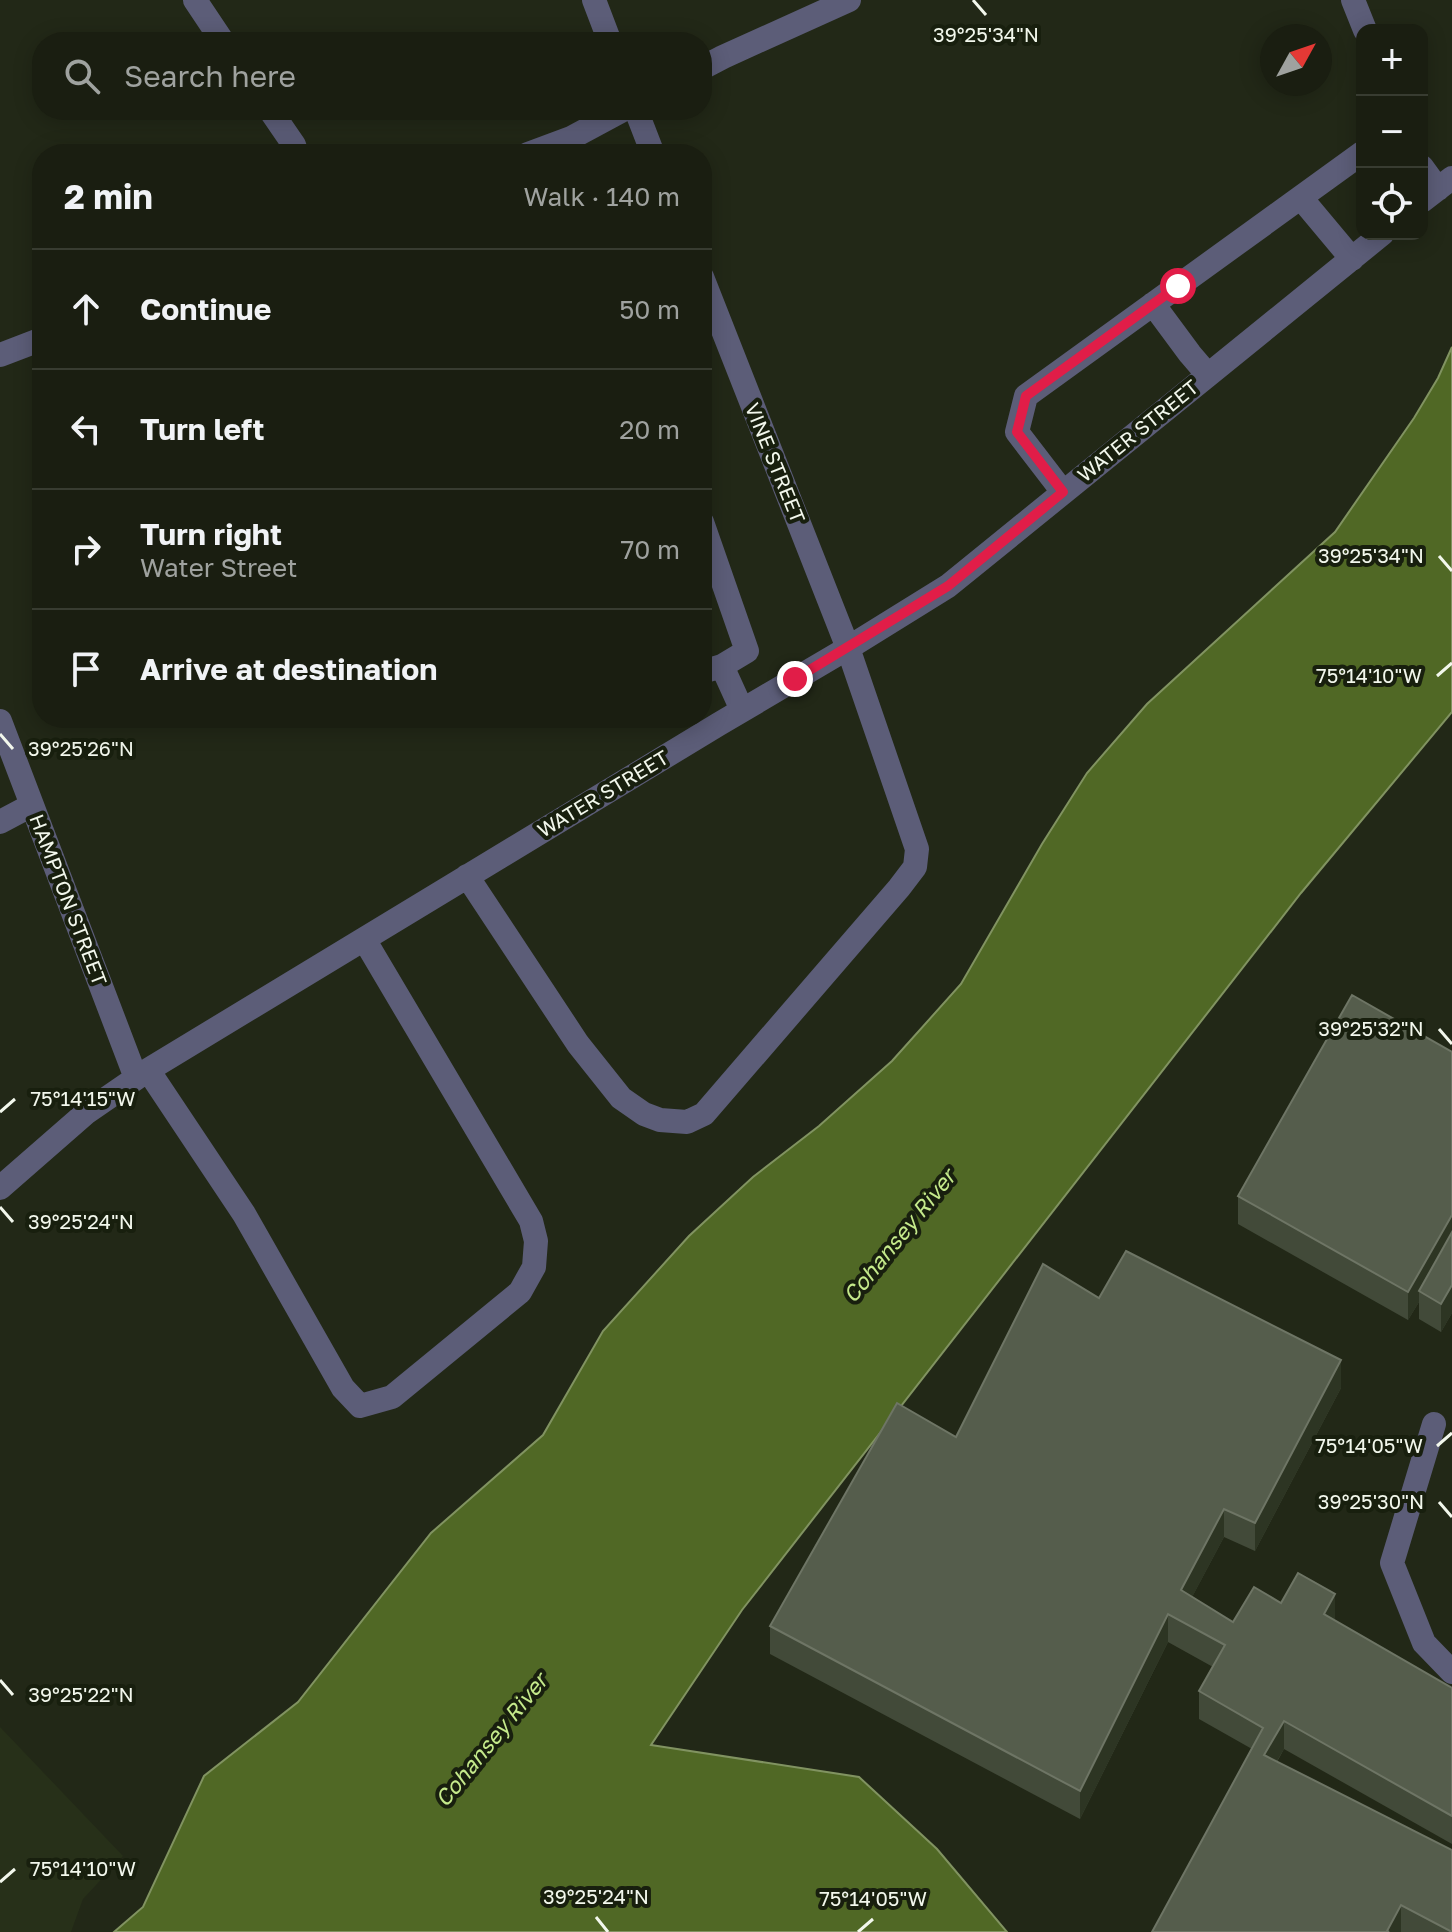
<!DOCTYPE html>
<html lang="en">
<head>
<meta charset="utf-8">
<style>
  :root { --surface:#1a1e11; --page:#272b1f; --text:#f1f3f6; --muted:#9fa29f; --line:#383c31 }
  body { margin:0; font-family:"Golos Text",sans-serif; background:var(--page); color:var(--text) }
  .controls { position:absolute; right:24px; top:24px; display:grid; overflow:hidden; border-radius:16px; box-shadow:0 4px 20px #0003 }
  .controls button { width:72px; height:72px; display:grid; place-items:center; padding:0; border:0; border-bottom:2px solid var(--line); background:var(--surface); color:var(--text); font:40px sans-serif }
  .compass { position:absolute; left:1260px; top:24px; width:72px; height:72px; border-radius:50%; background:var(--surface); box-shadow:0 4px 20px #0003; rotate:50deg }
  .stop { position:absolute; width:24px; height:24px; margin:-18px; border:6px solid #e11d48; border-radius:50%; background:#fff }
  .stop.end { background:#e11d48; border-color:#fff; box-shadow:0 2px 8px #0008 }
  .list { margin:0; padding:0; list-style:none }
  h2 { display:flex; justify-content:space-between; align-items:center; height:104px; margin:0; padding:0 32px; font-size:34px }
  h2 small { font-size:26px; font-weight:400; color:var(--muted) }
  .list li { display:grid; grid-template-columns:52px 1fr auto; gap:24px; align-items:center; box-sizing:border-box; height:120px; padding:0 32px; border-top:2px solid var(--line) }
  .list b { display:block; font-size:30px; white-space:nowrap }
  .list p { margin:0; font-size:26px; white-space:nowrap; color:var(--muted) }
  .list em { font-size:26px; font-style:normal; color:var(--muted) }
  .icon { flex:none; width:44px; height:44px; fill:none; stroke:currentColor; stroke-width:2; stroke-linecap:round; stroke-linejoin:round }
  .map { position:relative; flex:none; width:1452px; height:1932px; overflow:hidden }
  .search { position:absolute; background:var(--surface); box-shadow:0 4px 20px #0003; left:32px; top:32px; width:680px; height:88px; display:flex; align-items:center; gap:20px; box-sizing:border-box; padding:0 28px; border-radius:32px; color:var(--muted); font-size:30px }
  .panel { position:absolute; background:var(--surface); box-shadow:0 4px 20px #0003; left:32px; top:144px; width:680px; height:584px; border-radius:32px }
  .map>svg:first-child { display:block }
  .built { fill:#273019 }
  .water { fill:#506825; stroke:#819361; stroke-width:2 }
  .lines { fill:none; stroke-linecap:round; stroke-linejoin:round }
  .minor { stroke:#5c5d78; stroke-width:24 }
  .wall { fill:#424a39 }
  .shaded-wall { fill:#2d3523 }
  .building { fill:#555d4c; stroke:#6e7565; stroke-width:2 }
  .route { stroke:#e11d48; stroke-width:10 }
  .ticks { fill:none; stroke:#f2f7ec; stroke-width:3 }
  .labels { text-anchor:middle; stroke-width:8; stroke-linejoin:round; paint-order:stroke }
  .street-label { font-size:20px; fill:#f2f7ec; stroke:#181f0e }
  .water-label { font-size:22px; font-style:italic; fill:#c5ea8b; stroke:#181f0e }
  .ticks-label { font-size:20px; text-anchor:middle; fill:#f2f7ec; stroke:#181f0e; stroke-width:8; stroke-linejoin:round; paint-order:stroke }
</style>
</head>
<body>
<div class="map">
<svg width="1452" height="1932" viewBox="0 0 1452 1932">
  <rect width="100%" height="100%" fill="#222817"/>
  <path class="built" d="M0 1727 123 1856 83 1899 71 1932H0Z"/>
  <path class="water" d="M1452 347V712L1301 893 742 1610 651 1745 859 1777 937 1849 1007 1932H114L143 1907 204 1776 298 1702 431 1533 543 1435 603 1331 689 1236 753 1177 819 1126 892 1061 961 984 1042 844 1087 773 1147 704 1335 532 1414 418 1438 378Z"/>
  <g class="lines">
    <path class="minor" d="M195 0 223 42
      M594 0 610 42
      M1353 0 1365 30
      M702 68 723 57 849 0
      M270 110 294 145 297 154
      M636 110 653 154
      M528 154 571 138 623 110
      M1422 167 1438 189
      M1301 198 1352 259
      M1422 201 1452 178
      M1153 304 1190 354 1208 375
      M0 355 42 339
      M1063 492 1017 432 1026 396 1362 153
      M702 522 747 651 722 666 702 672
      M722 666 742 710
      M0 721 136 1078
      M0 822 32 805
      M467 876 578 1044 621 1098 644 1114 660 1120 687 1122 704 1114 899 888 915 867 917 849 848 648 702 277
      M148 1070 244 1214 343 1388 360 1406 392 1397 520 1292 534 1267 536 1241 531 1221 364 939
      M0 1188 87 1112 148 1070 719 724 848 648 948 586 1382 234
      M1434 1424 1392 1563 1424 1643 1452 1672"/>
  </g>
  <path class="wall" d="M1452 1052V1313L1441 1332 1419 1319V1302L1408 1320 1238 1224V1196Z
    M1099 1298 1341 1388 1255 1551 1224 1537 1192 1597 1233 1622 1281 1603 1335 1621 1452 1688V1844L1284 1749 1277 1762 1452 1932H1152L1252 1749 1199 1719V1691L1213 1667 1168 1642 1080 1819 770 1654V1626L956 1437Z"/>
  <path class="shaded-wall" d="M1452 1215V1243L1419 1291V1302L1408 1320V1292Z
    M1452 1285V1313L1441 1332V1304Z
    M1341 1360V1388L1255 1551V1523Z
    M1224 1509V1537L1181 1618V1590Z
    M1335 1594V1623L1324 1614Z
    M1168 1614V1642L1080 1819V1791Z
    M1284 1721V1749L1264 1783V1755Z
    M1401 1905V1932H1387V1931Z"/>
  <path class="building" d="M1352 995 1452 1052V1215L1408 1292 1238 1196Z
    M1452 1232V1285L1441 1304 1419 1291Z
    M1126 1251 1341 1360 1255 1523 1224 1509 1181 1590 1233 1622 1254 1587 1281 1603 1298 1573 1335 1594 1324 1614 1452 1688V1816L1284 1721 1264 1755 1452 1850V1932L1401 1905 1387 1931 1389 1932H1152L1263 1728 1199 1691 1225 1645 1168 1614 1080 1791 770 1626 897 1403 956 1437 1043 1264 1099 1298Z"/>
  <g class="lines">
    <path class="route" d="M795 679 948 586 1063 492 1017 432 1026 396 1178 286"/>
  </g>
  <path class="ticks" d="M973 0 986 15M1439 556 1452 571M1437 676 1452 663M0 734 13 749M1439 1029 1452 1044M0 1112 15 1099M0 1207 13 1222M1437 1446 1452 1433M1439 1502 1452 1517M0 1680 13 1695M0 1882 15 1869M596 1917 608 1932M858 1932 873 1919"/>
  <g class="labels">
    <g class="street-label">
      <text transform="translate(1138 431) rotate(-39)" y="7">WATER STREET</text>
      <text transform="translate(775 463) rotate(68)" y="7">VINE STREET</text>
      <text transform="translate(603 794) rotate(-31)" y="7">WATER STREET</text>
      <text transform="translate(68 900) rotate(69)" y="7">HAMPTON STREET</text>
    </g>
    <g class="water-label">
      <text transform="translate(899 1236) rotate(-51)" y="8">Cohansey River</text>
      <text transform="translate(491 1740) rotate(-51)" y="8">Cohansey River</text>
    </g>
  </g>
  <g class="ticks-label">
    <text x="986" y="42">39°25'34"N</text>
    <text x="1371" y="563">39°25'34"N</text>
    <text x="1369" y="683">75°14'10"W</text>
    <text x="81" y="756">39°25'26"N</text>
    <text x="1371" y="1036">39°25'32"N</text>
    <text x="83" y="1106">75°14'15"W</text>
    <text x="81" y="1229">39°25'24"N</text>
    <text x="1369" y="1453">75°14'05"W</text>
    <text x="1371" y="1509">39°25'30"N</text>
    <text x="81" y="1702">39°25'22"N</text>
    <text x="83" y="1876">75°14'10"W</text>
    <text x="596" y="1904">39°25'24"N</text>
    <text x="873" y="1906">75°14'05"W</text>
  </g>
</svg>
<div class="controls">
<button>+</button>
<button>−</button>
<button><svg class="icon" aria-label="locate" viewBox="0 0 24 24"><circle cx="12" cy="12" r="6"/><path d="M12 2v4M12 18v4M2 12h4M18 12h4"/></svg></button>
</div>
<svg class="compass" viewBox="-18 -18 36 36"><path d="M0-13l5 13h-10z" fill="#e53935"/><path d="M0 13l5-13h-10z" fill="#9fa29f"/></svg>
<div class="stop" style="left:1178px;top:286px"></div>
<div class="stop end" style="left:795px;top:679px"></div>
<div class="search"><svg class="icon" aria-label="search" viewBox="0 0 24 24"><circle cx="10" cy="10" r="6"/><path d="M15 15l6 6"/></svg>Search here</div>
<section class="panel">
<h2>2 min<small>Walk · 140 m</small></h2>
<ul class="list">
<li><svg class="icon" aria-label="ahead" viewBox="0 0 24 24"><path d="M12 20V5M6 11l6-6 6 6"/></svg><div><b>Continue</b></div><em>50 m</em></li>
<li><svg class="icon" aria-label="left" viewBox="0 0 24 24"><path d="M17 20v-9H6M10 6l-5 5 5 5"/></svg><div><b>Turn left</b></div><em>20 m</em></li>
<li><svg class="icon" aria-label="right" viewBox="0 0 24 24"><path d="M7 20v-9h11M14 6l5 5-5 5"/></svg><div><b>Turn right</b><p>Water Street</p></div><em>70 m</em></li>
<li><svg class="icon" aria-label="arrive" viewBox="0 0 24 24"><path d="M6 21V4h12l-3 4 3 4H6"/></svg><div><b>Arrive at destination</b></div></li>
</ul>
</section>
</div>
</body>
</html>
